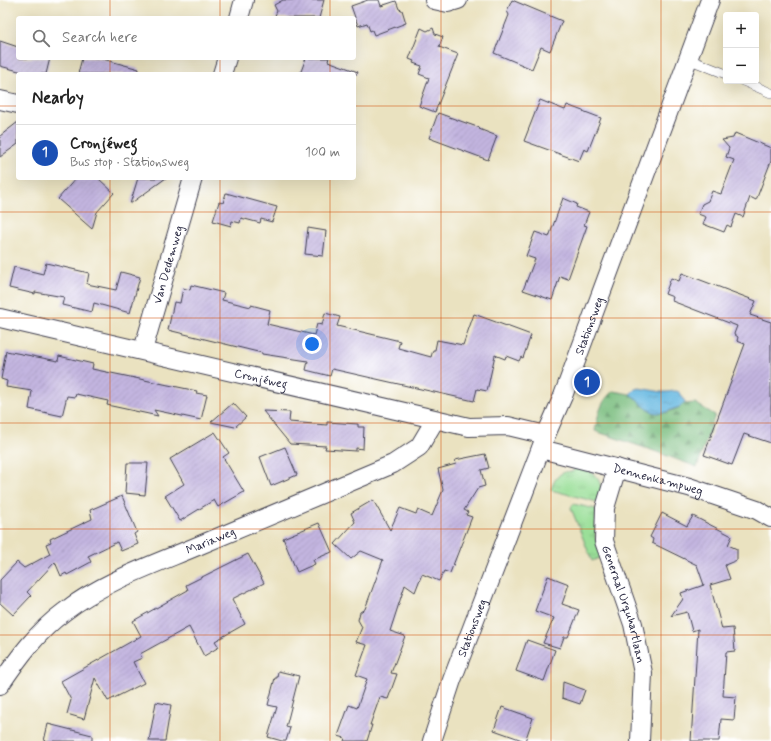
<!DOCTYPE html>
<html lang="en">
<head>
<meta charset="utf-8">
<style>
  :root { --surface:#fff; --page:#f6f6f6; --text:#222; --muted:#767676; --line:#e0e0e0; --accent:#ea580c }
  body { margin:0; font-family:Mynerve,sans-serif; background:var(--page); color:var(--text) }
  .controls { position:absolute; right:12px; top:12px; display:grid; overflow:hidden; border-radius:4px; box-shadow:0 4px 16px #0002 }
  .controls button { width:36px; height:36px; display:grid; place-items:center; padding:0; border:0; border-bottom:1px solid var(--line); background:var(--surface); color:var(--text); font:20px sans-serif }
  .you { position:absolute; left:312px; top:344px; width:14px; height:14px; margin:-10px; border:3px solid #fff; border-radius:50%; background:#1a73e8; box-shadow:0 0 0 6px #1a73e833 }
  .badge { display:grid; place-items:center; width:26px; height:26px; border-radius:50%; background:var(--accent); color:#fff; font-size:13px; font-weight:700 }
  .pin { position:absolute; translate:-50% -50%; border:2px solid #fff; box-shadow:0 1px 4px #0006 }
  .list { margin:0; padding:0; list-style:none }
  h2 { display:flex; justify-content:space-between; align-items:center; height:52px; margin:0; padding:0 16px; font-size:17px }
  h2 small { font-size:13px; font-weight:400; color:var(--muted) }
  .list li { display:grid; grid-template-columns:26px 1fr auto; gap:12px; align-items:center; box-sizing:border-box; height:56px; padding:0 16px; border-top:1px solid var(--line) }
  .list b { display:block; font-size:15px; white-space:nowrap }
  .list p { margin:0; font-size:13px; white-space:nowrap; color:var(--muted) }
  .list em { font-size:13px; font-style:normal; color:var(--muted) }
  .icon { flex:none; width:22px; height:22px; fill:none; stroke:currentColor; stroke-width:2; stroke-linecap:round; stroke-linejoin:round }
  .map { position:relative; flex:none; width:771px; height:741px; overflow:hidden }
  .search { position:absolute; background:var(--surface); box-shadow:0 4px 16px #0002; left:16px; top:16px; width:340px; height:44px; display:flex; align-items:center; gap:10px; box-sizing:border-box; padding:0 14px; border-radius:4px; color:var(--muted); font-size:15px }
  .panel { position:absolute; background:var(--surface); box-shadow:0 4px 16px #0002; left:16px; top:72px; width:340px; height:108px; border-radius:4px }
  .map>svg:first-child { display:block }
  .grass { fill:url(#grass-tufts); stroke:#5e806a }
  .forest { fill:url(#forest-firs); stroke:#4e705e }
  .water { fill:url(#water-ripples); stroke:#446d8e }
  .building { fill:url(#building-hatch) }
  .lines { fill:none; stroke-linecap:round; stroke-linejoin:round }
  .service-casing { stroke:#403f4f; stroke-width:10 }
  .minor-casing { stroke:#403f4f; stroke-width:20 }
  .service { stroke:#fff; stroke-width:9 }
  .minor { stroke:#fff; stroke-width:18 }
  .grid { fill:none; stroke:#d45411; stroke-width:1; stroke-opacity:0.55 }
  .labels { text-anchor:middle; stroke-width:3.5; stroke-linejoin:round; paint-order:stroke }
  .street-label { font-size:12px; fill:#22223b; stroke:#fff }
</style>
</head>
<body>
<div class="map">
<svg width="771" height="741" viewBox="0 0 771 741">
  <defs>
    <pattern id="grass-tufts" width="24" height="20" patternUnits="userSpaceOnUse"><rect width="24" height="20" fill="#9adf98"/><path d="M3 7l-1-3M5 7V3M7 7l1-3M15 17l-1-3M17 17v-4M19 17l1-3" fill="none" stroke="#84bf84"/></pattern>
    <pattern id="forest-firs" width="22" height="20" patternUnits="userSpaceOnUse"><rect width="22" height="20" fill="#7bbe80"/><path d="M5 1l3.5 6h-7zM16 11l3.5 6h-7z" fill="#649a6a"/></pattern>
    <pattern id="water-ripples" width="26" height="14" patternUnits="userSpaceOnUse"><rect width="26" height="14" fill="#65b8e1"/><path d="M2 4q2-2 4 0t4 0M15 11q2-2 4 0t4 0" fill="none" stroke="#5395b8"/></pattern>
    <pattern id="building-hatch" width="6" height="6" patternUnits="userSpaceOnUse"><rect width="6" height="6" fill="#c3b5e0"/><path d="M-1 1l2-2M0 6l6-6M5 7l2-2" fill="none" stroke="#a79bc1"/></pattern>
  </defs>
  <rect width="100%" height="100%" fill="#fff"/>
  <filter id="ink" filterUnits="userSpaceOnUse"><feTurbulence type="fractalNoise" baseFrequency=".025" numOctaves="2"/><feDisplacementMap in="SourceGraphic" scale="8" xChannelSelector="R" yChannelSelector="G"/><feConvolveMatrix kernelMatrix="1 2 1 2 8 2 1 2 1" color-interpolation-filters="sRGB"/></filter>
  <filter id="wash" filterUnits="userSpaceOnUse"><feTurbulence type="fractalNoise" baseFrequency=".012" numOctaves="4" result="noise"/><feDisplacementMap in="SourceGraphic" scale="16" xChannelSelector="R" yChannelSelector="G"/><feGaussianBlur stdDeviation="0.9" result="paint"/><feColorMatrix in="noise" values="0 0 0 0 0 0 0 0 0 0 0 0 0 0 0 0 0 1.4 0 .05"/><feComposite in="paint" operator="in"/></filter>
  <g filter="url(#wash)">
    <rect width="100%" height="100%" fill="#eae2c0"/>
    <path class="grass" d="M575 466C587 469 601 475 601 490 600 494 598 498 597 502L551 490C554 479 561 469 573 472Z
      M573 504 596 509 595 538 601 557 592 561 571 508Z"/>
    <path class="forest" d="M613 391 630 394 638 399 667 413C673 409 679 409 683 404L695 403 715 415 697 467 654 451 595 431C598 415 600 402 613 391Z"/>
    <path class="water" d="M639 388C647 389 654 391 662 392 675 393 678 385 685 402 679 409 678 407 671 410 652 420 644 404 630 394L635 389Z"/>
    <g id="blocks">
      <path class="building" d="M283 0H324L319 18H274L277 11 274 5Z
        M368 0H379L381 6 396 1 399 9 402 10 406 23 374 35 372 30 370 31 367 23 358 26 351 6Z
        M512 0 562 21 550 51 541 47 532 69 494 53 509 15 507 11Z
        M421 28 427 31 433 28 435 34 443 37 439 47 458 54 435 112 419 106 429 78 419 74 422 66 413 63 414 61 409 59Z
        M0 41 18 47V58H50L46 74H30L0 66Z
        M82 58H99L139 69 138 74H78Z
        M306 58H329L328 61 358 72 357 74H300Z
        M540 100 565 110 567 105 601 118 588 151 584 149 579 161 524 141Z
        M438 113 480 128 479 129 497 136 488 160 429 138Z
        M18 122V144L0 157V136Z
        M735 133 771 148V161L756 200 750 197 743 217 736 214 731 227 727 225 724 232 703 224 706 217 698 214 702 204 708 201 712 191 721 194 734 160 726 157 729 148 722 140 733 138Z
        M76 178H98L114 193 97 212 92 229 58 199Z
        M138 178H166L130 204Z
        M226 193 277 207 272 222 261 219 260 223 241 218 240 223 232 221 231 226 213 221 219 202 223 203Z
        M563 198 577 204 576 207 589 212 584 225 587 226 568 279 560 276 552 300 523 290 535 259 526 256 535 232 549 237Z
        M308 228 326 231 323 256 305 254Z
        M46 263 89 273 87 284 116 290 121 272 140 277 130 313 94 303 92 312 62 305 64 297 35 292V294L9 288 14 267 43 274Z
        M682 273 756 301 750 315 771 322V443L744 434 732 465 704 455 745 344 737 341 738 337 734 334 737 326 672 301 673 297 665 294 671 278 679 281Z
        M191 285 224 293 222 300 251 307V305L270 310 267 324 314 335 317 324 322 325 325 313 340 317 337 326 400 341 398 348 431 357 433 350H435L437 340 463 345 474 314 531 335 523 358 521 357 519 361 506 356 505 359 495 355 487 391 477 389 474 401 332 369 330 376 306 370 308 361 262 354V353L168 330 174 302 180 303 183 288 190 290Z
        M6 351 58 361 59 356 93 364 92 369 197 391 196 393 207 395 201 420 154 410 158 416 107 405 108 401 76 394 75 397 67 396 62 416 29 409 32 391 6 387 7 381 1 379Z
        M233 403 246 417 235 427 211 422Z
        M263 411 290 412 289 422 327 425V422L358 424V427H364L363 449 356 448V451L325 449 326 446 290 444Z
        M215 432 229 453 223 457 244 492 218 507 214 500 180 521 165 496 184 484 170 459Z
        M285 447 297 475 271 486 260 457Z
        M485 454 489 468 481 470 485 486 478 488 464 510 468 512 466 515 472 517 450 573 444 571 439 581 422 574 415 592 405 585 390 631 405 636 391 673 397 674 388 699 380 697 370 725H372L367 741H344L345 738 338 736 349 705 357 708 367 679 356 675 367 645 356 642 362 627 358 620 360 612 365 609 383 560 361 551 351 559 335 544 355 522 351 513 373 500 390 530 400 508 416 514 418 510 432 516 443 490 438 469 456 464 455 460Z
        M127 463H148L145 495 125 493Z
        M122 496 137 532 134 534 138 544 121 551 117 542 88 556 91 562 67 575 66 573 61 576 55 562 27 592 31 596 13 615 0 603V580L17 562 24 568 50 554 46 544 51 542 50 539 92 519 90 510Z
        M662 513 687 526 693 516 732 536 728 545 737 549V560L725 565 730 579 710 585 722 629 733 628 735 651 726 652 723 696 736 697 734 720 721 719 719 741H691L698 629 692 631 687 612 671 616 683 599 681 593 704 585 697 565 652 543 653 539 650 537Z
        M319 523 332 552 313 560 315 564 297 572 283 538Z
        M248 554 264 583 232 599 245 624 215 641 219 647 204 656 189 627 140 654 142 658 133 662 144 683 108 701 95 678 84 719 67 714 71 700 61 681 141 636 133 621 188 590 186 585Z
        M548 576 569 584 562 604 579 610 568 637H564L560 648 543 643 554 618 535 611Z
        M527 640 555 650 544 681 516 671Z
        M278 671 299 676 286 727 290 728 286 741H282L268 737 277 707 268 705 275 678H277Z
        M563 682 585 690 580 704 562 698Z
        M156 702 171 705 165 741H149Z
        M502 707 533 718 525 741 494 730Z
        M48 724 92 735V741H44Z"/>
    </g>
  </g>
  <g filter="url(#ink)">
    <use href="#blocks" fill-opacity="0" stroke="#403f4f" stroke-width="1"/>
    <g class="lines">
      <defs>
        <path id="service" d="M688 59 726 74
          M743 81 771 93"/>
        <g id="minor">
          <path d="M434 0 448 3 458 0"/>
          <path d="M239 18 244 0"/>
          <path d="M222 74 227 58"/>
          <path d="M0 100 18 104"/>
          <path id="s1" d="M0 318 469 427 508 426 546 435"/>
          <path id="s2" d="M143 350 193 178"/>
          <path id="s3" d="M541 449 689 487 757 510 771 518"/>
          <path id="s4" d="M617 468 605 508 604 541 633 624 643 673 640 741"/>
          <path id="s5" d="M0 685C18 658 38 631 64 612 102 582 155 564 200 545 264 518 328 491 393 464L419 447 435 420"/>
          <path id="s6" d="M432 741 452 680 546 435 563 396 710 0"/>
        </g>
      </defs>
      <use href="#service" class="service-casing"/>
      <use href="#minor" class="minor-casing"/>
      <use href="#service" class="service"/>
      <use href="#minor" class="minor"/>
    </g>
  </g>
  <path class="grid" d="M110 0V18M220 0V18M330 0V18M441 0V741M551 0V741M661 0V741M110 58V74M220 58V74M330 58V74M0 106H18M354 106H771M110 178V741M220 178V741M330 178V741M0 212H771M0 318H771M0 423H771M0 529H771M0 635H771"/>
  <g class="labels">
    <g class="street-label">
      <text dy="4" stroke="none"><textPath href="#s2" startOffset="89">Van Dedemweg</textPath></text>
      <text dy="4" stroke="none"><textPath href="#s6" startOffset="444">Stationsweg</textPath></text>
      <text dy="4" stroke="none"><textPath href="#s1" startOffset="268">Cronjéweg</textPath></text>
      <text dy="4" stroke="none"><textPath href="#s3" startOffset="121">Dennenkampweg</textPath></text>
      <text dy="4" stroke="none"><textPath href="#s5" startOffset="261">Mariaweg</textPath></text>
      <text dy="4" stroke="none"><textPath href="#s4" startOffset="141">Generaal Urquhartlaan</textPath></text>
      <text dy="4" stroke="none"><textPath href="#s6" startOffset="120">Stationsweg</textPath></text>
    </g>
  </g>
</svg>
<div class="controls">
<button>+</button>
<button>−</button>
</div>
<div class="you"></div>
<div class="pin badge" style="left:587px;top:382px;background:#1a4fb4">1</div>
<div class="search"><svg class="icon" aria-label="search" viewBox="0 0 24 24"><circle cx="10" cy="10" r="6"/><path d="M15 15l6 6"/></svg>Search here</div>
<section class="panel">
<h2>Nearby<small></small></h2>
<ul class="list">
<li><span class="badge" style="background:#1a4fb4">1</span><div><b>Cronjéweg</b><p>Bus stop · Stationsweg</p></div><em>100 m</em></li>
</ul>
</section>
</div>
</body>
</html>
